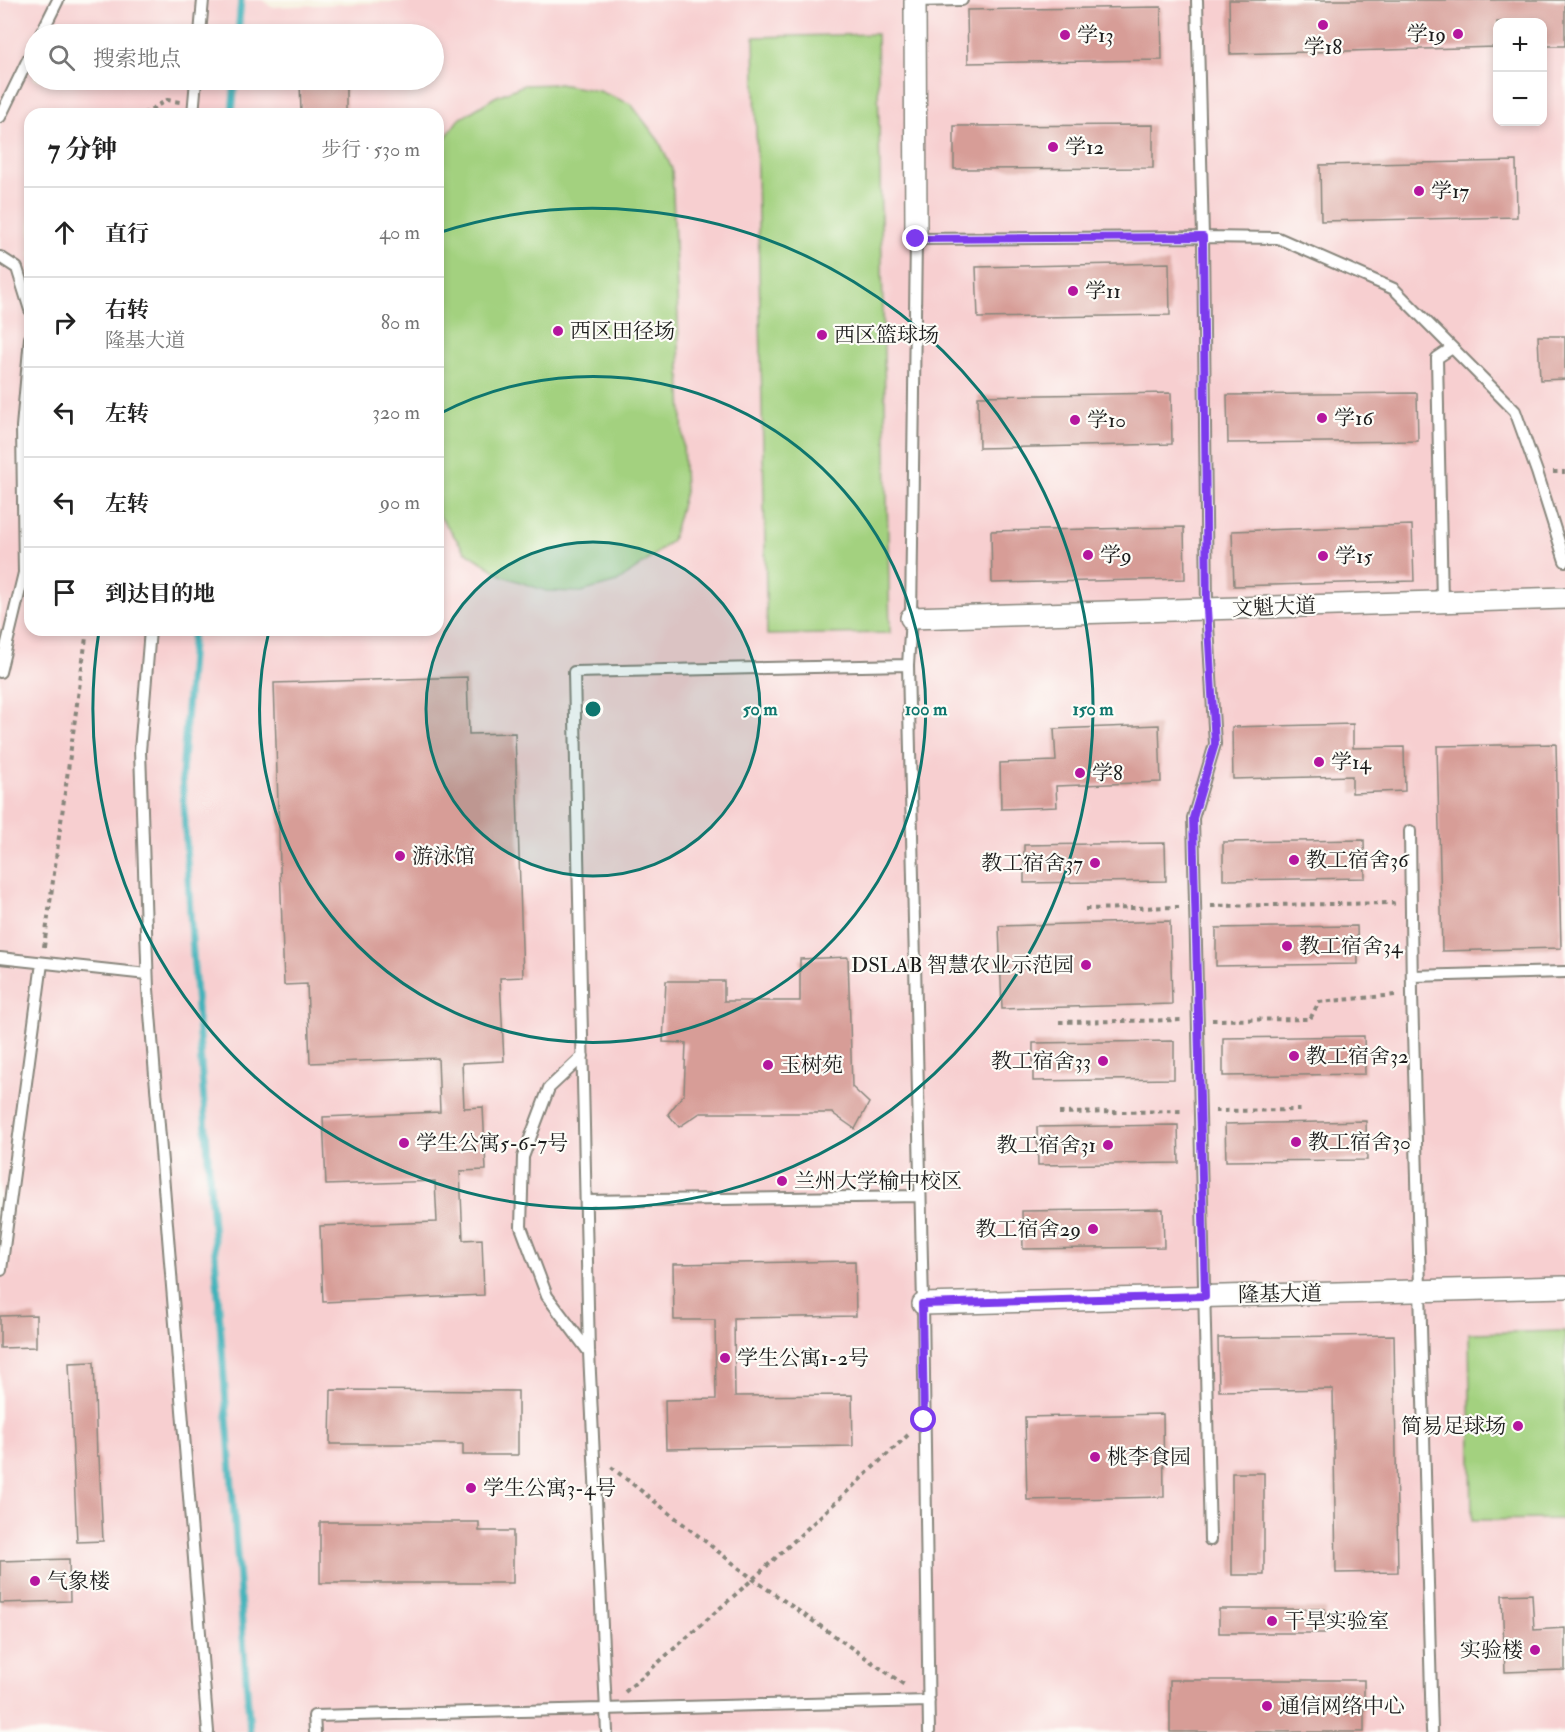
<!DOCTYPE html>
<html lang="zh">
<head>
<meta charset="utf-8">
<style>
  :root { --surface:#fff; --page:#f2f2f2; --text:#222; --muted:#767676; --line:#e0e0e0 }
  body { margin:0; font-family:"IM FELL Double Pica","Noto Serif SC",serif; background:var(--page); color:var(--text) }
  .controls { position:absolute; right:18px; top:18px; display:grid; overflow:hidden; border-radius:12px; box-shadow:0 3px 9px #0003 }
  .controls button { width:54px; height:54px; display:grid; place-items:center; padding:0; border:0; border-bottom:2px solid var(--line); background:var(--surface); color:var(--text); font:30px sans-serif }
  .stop { position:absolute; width:18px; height:18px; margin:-14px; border:4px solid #7c3aed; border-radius:50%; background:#fff }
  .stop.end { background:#7c3aed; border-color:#fff; box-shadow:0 2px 6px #0008 }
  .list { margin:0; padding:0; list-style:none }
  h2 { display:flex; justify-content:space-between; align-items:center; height:78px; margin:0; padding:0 24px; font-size:26px }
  h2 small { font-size:20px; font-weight:400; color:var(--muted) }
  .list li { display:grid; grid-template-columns:39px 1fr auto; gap:18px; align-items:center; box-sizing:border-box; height:90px; padding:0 24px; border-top:2px solid var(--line) }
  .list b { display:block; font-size:22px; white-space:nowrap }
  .list p { margin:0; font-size:20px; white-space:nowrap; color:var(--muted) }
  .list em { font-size:20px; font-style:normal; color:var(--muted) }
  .icon { flex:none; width:33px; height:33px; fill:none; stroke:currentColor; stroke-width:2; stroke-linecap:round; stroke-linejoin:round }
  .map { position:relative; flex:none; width:1565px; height:1732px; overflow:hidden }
  .search { position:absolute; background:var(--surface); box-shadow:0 3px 9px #0003; left:24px; top:24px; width:420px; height:66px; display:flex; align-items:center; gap:15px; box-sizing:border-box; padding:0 21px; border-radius:33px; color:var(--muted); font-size:22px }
  .panel { position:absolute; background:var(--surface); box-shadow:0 3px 9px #0003; left:24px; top:108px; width:420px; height:528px; border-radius:18px }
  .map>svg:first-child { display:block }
  .built { fill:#f7cfd0; fill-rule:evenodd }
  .green { fill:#a3d17f; stroke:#60764e; stroke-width:1.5 }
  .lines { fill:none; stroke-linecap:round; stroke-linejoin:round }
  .stream { stroke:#42b2ba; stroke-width:7 }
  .building { fill:#d79d97 }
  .service-casing { stroke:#88867c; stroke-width:14 }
  .minor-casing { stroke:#88867c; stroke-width:24 }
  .path { stroke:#88867c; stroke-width:4; stroke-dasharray:4.5 4.5; stroke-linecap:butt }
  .service { stroke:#fff; stroke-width:10 }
  .minor { stroke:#fff; stroke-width:21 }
  .route { stroke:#7c3aed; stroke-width:8 }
  .ring { fill:none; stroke:#0f766e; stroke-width:3 }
  .poi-dot { fill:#b5179e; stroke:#fdfcf7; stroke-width:2 }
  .labels { text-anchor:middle; stroke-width:4.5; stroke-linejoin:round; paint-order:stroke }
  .poi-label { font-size:21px; fill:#1c1c1c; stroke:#fdfcf7; text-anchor:start }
  .street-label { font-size:21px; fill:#1c1c1c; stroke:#fdfcf7 }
  .centre { fill:#0f766e; stroke:#fdfcf7; stroke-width:3 }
  .ring-label { font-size:18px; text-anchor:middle; font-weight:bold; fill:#0f766e; stroke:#fdfcf7; stroke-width:4.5; stroke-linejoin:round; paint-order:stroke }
</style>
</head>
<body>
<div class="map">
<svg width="1565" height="1732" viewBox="0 0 1565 1732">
  <rect width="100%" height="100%" fill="#fdfcf7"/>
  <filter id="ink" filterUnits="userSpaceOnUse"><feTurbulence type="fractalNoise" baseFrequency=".0167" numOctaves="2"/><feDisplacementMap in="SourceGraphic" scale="12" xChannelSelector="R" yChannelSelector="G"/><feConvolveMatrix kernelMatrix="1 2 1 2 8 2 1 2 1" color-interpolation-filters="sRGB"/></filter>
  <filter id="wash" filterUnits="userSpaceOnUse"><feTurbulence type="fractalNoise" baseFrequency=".008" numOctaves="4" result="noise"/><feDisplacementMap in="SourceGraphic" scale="24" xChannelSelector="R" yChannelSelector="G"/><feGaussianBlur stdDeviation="1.35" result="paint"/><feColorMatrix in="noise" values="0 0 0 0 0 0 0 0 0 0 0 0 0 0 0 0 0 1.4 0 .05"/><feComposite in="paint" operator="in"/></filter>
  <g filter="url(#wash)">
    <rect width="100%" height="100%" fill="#f5efdd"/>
    <path class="built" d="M0 0H263L271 7 441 0H1565V1732H0ZM1498 22H1542V122H1498ZM34 34H434V80H34ZM30 114H438V630H30Z"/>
    <path class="green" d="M877 34 890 633 767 635 754 37Z
      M559 84 599 91 631 104 659 141 672 169 685 492 672 540 647 561 617 582 581 592 546 591 503 576 465 551 438 514V148L458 120 495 97 524 85Z
      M1565 1331V1519L1472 1520 1469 1333Z"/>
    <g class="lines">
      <path class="stream" d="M238 34 241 0
        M232 114 235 80
        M193 630 182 775 190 912 250 1732"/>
    </g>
    <g id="blocks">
      <path class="building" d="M1229 0H1565V46H1542V22H1497V47L1230 54Z
        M1161 7 1162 60 968 63 967 10Z
        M300 80H346V114H301Z
        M1153 125V168L954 169V126Z
        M1516 161 1517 217 1321 221 1320 165Z
        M1169 263 1170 315 978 318 976 267Z
        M1538 336H1565V379L1540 380Z
        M1171 393 1172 444 979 448 978 396Z
        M1417 393 1418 441 1228 443 1227 395Z
        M1412 525 1414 581 1234 586 1232 531Z
        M1184 527 1185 579 992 583 991 531Z
        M467 677 469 734 515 733 523 977 500 978 504 1061 462 1063 464 1108 483 1107 486 1170 460 1171 463 1240 482 1239 484 1295 323 1302 320 1226 437 1222 435 1181 326 1185 323 1117 440 1112 438 1058 310 1063 307 984 284 985 274 683Z
        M1353 724V748L1404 747 1405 791 1352 793V776L1233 779 1232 727Z
        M1159 725 1161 782 1056 786 1057 807 1001 809 1000 763 1056 761 1054 729Z
        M1556 744 1561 948 1442 951 1437 746Z
        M1364 840 1365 878 1223 880V842Z
        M1165 843 1166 881 1024 883V845Z
        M1170 921 1172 1004 1002 1009 999 926Z
        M1357 926 1358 964 1216 966V928Z
        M848 957 852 1087 869 1103 855 1129 832 1113H700L679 1127 668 1114 684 1094 686 1043 663 1042 666 981H724V1001H800V959Z
        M1364 1036 1365 1074 1223 1076V1038Z
        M1174 1041V1079L1033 1081V1043Z
        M1366 1121 1367 1160 1226 1161 1225 1124Z
        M1178 1125 1179 1163 1038 1165 1037 1127Z
        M1163 1209 1164 1247 1023 1249 1022 1211Z
        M855 1261 856 1316 734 1318 735 1396 852 1395 853 1446 666 1449 665 1400 716 1399 715 1320H674L673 1264Z
        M36 1315V1347L0 1348V1316Z
        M1394 1335 1398 1572 1336 1573 1333 1389 1219 1391 1218 1338Z
        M94 1362 97 1456H99L103 1541 77 1542 69 1363Z
        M331 1390 518 1391V1455H463V1444H330Z
        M1163 1414 1164 1497 1027 1500 1025 1417Z
        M1232 1473H1264V1575H1232Z
        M320 1522H479V1531H513V1583H320Z
        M69 1559 70 1601 0 1603V1561Z
        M1532 1594 1534 1630 1565 1628V1670L1505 1672 1502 1595Z
        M1219 1609H1325V1633H1219Z
        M1170 1680H1364V1732H1170Z"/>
    </g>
  </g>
  <g filter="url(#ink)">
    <use href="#blocks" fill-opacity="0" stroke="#88867c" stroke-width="1.5"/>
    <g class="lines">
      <defs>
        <path id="service" d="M1197 0 1203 237 1207 609 1215 744 1193 818 1210 1540
          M915 1 962 0
          M41 34 58 0
          M200 34 203 0
          M193 114 196 80
          M0 117 34 47
          M0 257 17 268 30 310
          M1442 602 1437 358 1452 348
          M150 630 140 751 148 989 208 1732
          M908 665 911 618 916 239 1203 237 1278 238 1394 289 1515 411 1537 472 1565 561
          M0 672 24 573 22 427 30 338
          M1410 831 1412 994 1432 1731
          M0 958 147 974
          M1412 976 1565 972
          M583 1056 549 1088 523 1157 521 1227 547 1296 589 1352
          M586 1201 920 1196
          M0 1270H1L42 963
          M315 1732 314 1716 929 1701
          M607 1732 589 1352 574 672 908 665 923 1304 929 1732"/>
        <path id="minor" d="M915 1 916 239
          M911 618 1565 598
          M923 1304 1565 1287"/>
      </defs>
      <use href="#service" class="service-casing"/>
      <use href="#minor" class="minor-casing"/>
      <path class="path" d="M143 114 167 100 180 102
        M1553 472H1565
        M1211 906 1393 903V906
        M1085 909 1179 907
        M44 947 87 630
        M1212 1020 1310 1019 1319 1002 1396 995
        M1059 1022 1184 1020
        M1215 1111 1301 1110
        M1059 1113 1184 1111
        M611 1467 753 1579 906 1686
        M625 1692 753 1579 908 1435"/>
      <use href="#service" class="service"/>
      <use href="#minor" class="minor"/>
    </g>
  </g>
  <g class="lines" filter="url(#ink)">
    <path class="route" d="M916 239 1203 237 1207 609 1215 744 1193 818 1205 1296 922 1304 924 1420"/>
  </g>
  <circle cx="593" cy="709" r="167" fill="#0f766e" fill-opacity=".12"/>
  <g class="ring">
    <circle cx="593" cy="709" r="167"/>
    <path d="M439 414A333 333 0 1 1 269 631"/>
    <path d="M438 233A500 500 0 1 1 99 631"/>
  </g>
  <g class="poi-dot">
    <circle cx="1323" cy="25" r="6"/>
    <circle cx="1458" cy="34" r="6"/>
    <circle cx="1065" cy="35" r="6"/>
    <circle cx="1053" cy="147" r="6"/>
    <circle cx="1419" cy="191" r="6"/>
    <circle cx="1073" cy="291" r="6"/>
    <circle cx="558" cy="331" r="6"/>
    <circle cx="822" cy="335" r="6"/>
    <circle cx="1322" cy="418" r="6"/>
    <circle cx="1075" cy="420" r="6"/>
    <circle cx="1088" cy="555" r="6"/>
    <circle cx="1323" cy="556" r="6"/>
    <circle cx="1319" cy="762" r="6"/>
    <circle cx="1080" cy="773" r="6"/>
    <circle cx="400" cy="856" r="6"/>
    <circle cx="1294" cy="860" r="6"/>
    <circle cx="1095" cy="863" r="6"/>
    <circle cx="1287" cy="946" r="6"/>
    <circle cx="1086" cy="965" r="6"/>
    <circle cx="1294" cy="1056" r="6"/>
    <circle cx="1103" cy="1061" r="6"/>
    <circle cx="768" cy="1065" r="6"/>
    <circle cx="1296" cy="1142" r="6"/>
    <circle cx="404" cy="1143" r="6"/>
    <circle cx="1108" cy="1145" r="6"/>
    <circle cx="782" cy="1181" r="6"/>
    <circle cx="1093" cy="1229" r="6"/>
    <circle cx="725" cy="1358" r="6"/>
    <circle cx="1518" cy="1426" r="6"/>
    <circle cx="1095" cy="1457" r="6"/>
    <circle cx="471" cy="1488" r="6"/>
    <circle cx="35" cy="1581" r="6"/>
    <circle cx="1272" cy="1621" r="6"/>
    <circle cx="1535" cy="1650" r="6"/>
    <circle cx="1267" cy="1706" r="6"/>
  </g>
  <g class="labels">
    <g class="poi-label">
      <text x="1446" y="41" text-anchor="end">学19</text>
      <text x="1077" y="42">学13</text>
      <text x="1323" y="54" text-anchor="middle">学18</text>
      <text x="1065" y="154">学12</text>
      <text x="1431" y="198">学17</text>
      <text x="1085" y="298">学11</text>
      <text x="570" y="338">西区田径场</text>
      <text x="834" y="342">西区篮球场</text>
      <text x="1334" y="425">学16</text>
      <text x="1087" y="427">学10</text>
      <text x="1100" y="562">学9</text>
      <text x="1335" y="563">学15</text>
      <text x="1331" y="769">学14</text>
      <text x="1092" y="780">学8</text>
      <text x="412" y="863">游泳馆</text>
      <text x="1306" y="867">教工宿舍36</text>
      <text x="1083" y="870" text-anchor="end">教工宿舍37</text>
      <text x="1299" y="953">教工宿舍34</text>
      <text x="1074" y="972" text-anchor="end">DSLAB 智慧农业示范园</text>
      <text x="1306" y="1063">教工宿舍32</text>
      <text x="1091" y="1068" text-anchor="end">教工宿舍33</text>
      <text x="780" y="1072">玉树苑</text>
      <text x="1308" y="1149">教工宿舍30</text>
      <text x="416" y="1150">学生公寓5-6-7号</text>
      <text x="1096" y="1152" text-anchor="end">教工宿舍31</text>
      <text x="794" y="1188">兰州大学榆中校区</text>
      <text x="1081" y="1236" text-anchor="end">教工宿舍29</text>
      <text x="737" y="1365">学生公寓1-2号</text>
      <text x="1506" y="1433" text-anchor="end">简易足球场</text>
      <text x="1107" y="1464">桃李食园</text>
      <text x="483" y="1495">学生公寓3-4号</text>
      <text x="47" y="1588">气象楼</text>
      <text x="1284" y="1628">干旱实验室</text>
      <text x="1523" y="1657" text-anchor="end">实验楼</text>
      <text x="1279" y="1713">通信网络中心</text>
    </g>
    <g class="street-label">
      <text transform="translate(1274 607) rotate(-2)" y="7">文魁大道</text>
      <text transform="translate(1280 1294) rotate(-1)" y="7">隆基大道</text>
    </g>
  </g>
  <circle cx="593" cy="709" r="9" class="centre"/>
  <g class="ring-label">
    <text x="760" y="715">50 m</text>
    <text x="926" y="715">100 m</text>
    <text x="1093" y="715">150 m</text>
  </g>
</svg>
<div class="controls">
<button>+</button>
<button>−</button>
</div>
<div class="stop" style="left:924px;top:1420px"></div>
<div class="stop end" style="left:916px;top:239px"></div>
<div class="search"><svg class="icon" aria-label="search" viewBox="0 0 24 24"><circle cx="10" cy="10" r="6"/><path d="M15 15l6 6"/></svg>搜索地点</div>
<section class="panel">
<h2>7 分钟<small>步行 · 530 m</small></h2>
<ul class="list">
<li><svg class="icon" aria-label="ahead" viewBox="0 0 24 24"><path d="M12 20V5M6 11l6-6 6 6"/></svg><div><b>直行</b></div><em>40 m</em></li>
<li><svg class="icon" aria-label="right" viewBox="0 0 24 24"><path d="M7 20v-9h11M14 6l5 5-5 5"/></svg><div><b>右转</b><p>隆基大道</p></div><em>80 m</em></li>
<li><svg class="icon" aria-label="left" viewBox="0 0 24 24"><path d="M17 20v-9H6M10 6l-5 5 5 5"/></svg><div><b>左转</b></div><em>320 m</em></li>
<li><svg class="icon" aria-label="left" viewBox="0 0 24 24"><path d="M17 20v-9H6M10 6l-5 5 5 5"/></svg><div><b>左转</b></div><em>90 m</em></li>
<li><svg class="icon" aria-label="arrive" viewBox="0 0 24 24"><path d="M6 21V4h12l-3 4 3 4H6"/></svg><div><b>到达目的地</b></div></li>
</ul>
</section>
</div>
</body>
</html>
